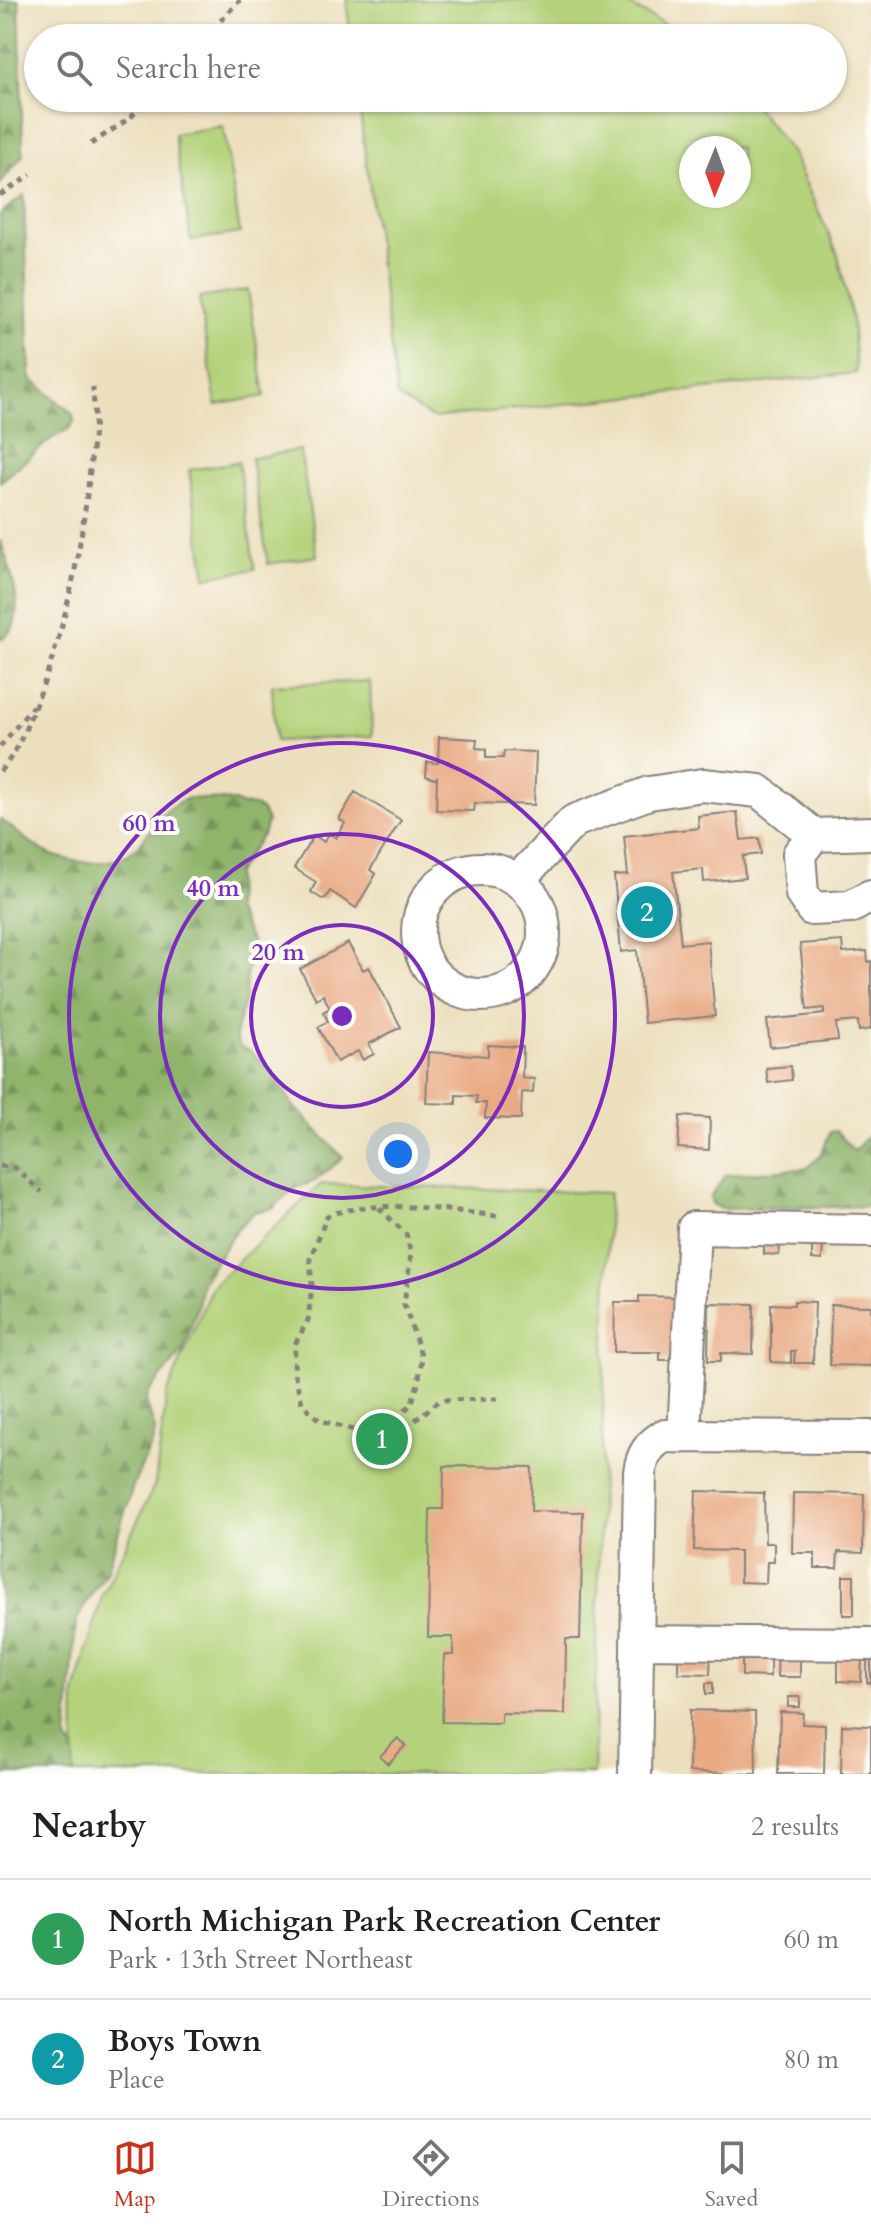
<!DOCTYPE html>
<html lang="en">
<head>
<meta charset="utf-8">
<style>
  :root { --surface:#fff; --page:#f2f2f2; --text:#202124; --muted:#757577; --line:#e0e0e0; --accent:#c8321e }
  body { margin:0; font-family:Cardo,serif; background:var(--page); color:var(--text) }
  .compass { position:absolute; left:679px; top:136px; width:72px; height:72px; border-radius:50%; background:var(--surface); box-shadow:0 2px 6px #0004; rotate:181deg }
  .you { position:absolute; left:398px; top:1154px; width:28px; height:28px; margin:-20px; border:6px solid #fff; border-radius:50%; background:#1a73e8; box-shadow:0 0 0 12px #1a73e833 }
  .badge { display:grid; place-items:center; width:52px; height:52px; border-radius:50%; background:var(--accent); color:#fff; font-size:26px; font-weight:700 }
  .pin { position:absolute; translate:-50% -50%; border:4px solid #fff; box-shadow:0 2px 8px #0006 }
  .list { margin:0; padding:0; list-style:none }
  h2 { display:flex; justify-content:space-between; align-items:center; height:104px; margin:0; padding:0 32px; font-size:34px }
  h2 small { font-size:26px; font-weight:400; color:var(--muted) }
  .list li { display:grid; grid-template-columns:52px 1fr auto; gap:24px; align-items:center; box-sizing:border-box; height:120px; padding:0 32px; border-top:2px solid var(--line) }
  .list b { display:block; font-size:30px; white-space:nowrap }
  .list p { margin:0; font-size:26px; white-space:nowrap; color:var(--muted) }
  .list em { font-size:26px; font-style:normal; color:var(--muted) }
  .icon { flex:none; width:44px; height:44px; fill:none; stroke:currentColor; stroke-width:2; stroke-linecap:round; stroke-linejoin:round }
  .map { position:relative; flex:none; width:871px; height:1774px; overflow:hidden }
  .search { position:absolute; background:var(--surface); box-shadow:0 2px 6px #0004; left:24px; right:24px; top:24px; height:88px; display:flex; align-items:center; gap:20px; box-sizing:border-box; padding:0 28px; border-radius:44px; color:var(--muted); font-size:30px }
  .sheet { height:344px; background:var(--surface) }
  nav { display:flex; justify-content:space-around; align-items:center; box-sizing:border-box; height:112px; border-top:2px solid var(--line); background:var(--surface); font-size:22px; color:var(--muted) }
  nav a { display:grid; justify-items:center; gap:4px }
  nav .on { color:var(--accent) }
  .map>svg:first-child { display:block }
  .forest { fill:url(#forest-firs); stroke:#586b52; stroke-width:2 }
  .green { fill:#b4d27a; stroke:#6b7a5a; stroke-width:2; fill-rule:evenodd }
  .building { fill:#e9aa84 }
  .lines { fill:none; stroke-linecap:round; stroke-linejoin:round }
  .minor-casing { stroke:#87807c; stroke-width:36 }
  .path { stroke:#87807c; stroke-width:5; stroke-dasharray:6 6; stroke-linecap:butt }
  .minor { stroke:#fff; stroke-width:32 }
  .ring { fill:none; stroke:#7b2cbf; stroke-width:4 }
  .centre { fill:#7b2cbf; stroke:#fdfcf7; stroke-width:4 }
  .ring-label { font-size:24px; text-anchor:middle; font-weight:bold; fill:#7b2cbf; stroke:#fdfcf7; stroke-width:8; stroke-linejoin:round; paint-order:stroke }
</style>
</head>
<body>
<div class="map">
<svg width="871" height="1774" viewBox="0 0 871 1774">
  <defs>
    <pattern id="forest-firs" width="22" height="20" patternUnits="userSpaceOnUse" patternTransform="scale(2)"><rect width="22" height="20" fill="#8fb46a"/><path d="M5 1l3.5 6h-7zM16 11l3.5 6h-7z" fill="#749258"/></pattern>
  </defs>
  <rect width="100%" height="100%" fill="#fdfcf7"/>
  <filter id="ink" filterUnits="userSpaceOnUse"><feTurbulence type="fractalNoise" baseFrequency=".0125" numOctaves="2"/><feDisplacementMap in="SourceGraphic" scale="16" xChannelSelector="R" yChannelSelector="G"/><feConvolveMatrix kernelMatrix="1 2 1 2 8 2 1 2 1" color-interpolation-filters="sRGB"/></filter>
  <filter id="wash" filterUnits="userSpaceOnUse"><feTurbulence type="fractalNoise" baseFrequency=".006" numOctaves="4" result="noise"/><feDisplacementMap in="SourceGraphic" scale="32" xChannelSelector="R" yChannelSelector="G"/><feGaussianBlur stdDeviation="1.8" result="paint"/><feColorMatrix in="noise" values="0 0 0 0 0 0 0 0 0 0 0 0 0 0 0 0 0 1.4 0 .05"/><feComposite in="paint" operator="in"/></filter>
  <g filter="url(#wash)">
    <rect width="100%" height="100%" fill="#ecdfbd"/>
    <path class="forest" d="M0 0H19L23 155 0 184Z
      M24 195 30 372 31 379 72 413 74 421 70 428 51 439 0 482V214Z
      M0 540C8 562 33 626 0 639Z
      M190 798 233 801 240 805 255 806 262 811 267 821 264 832 236 873 235 910 252 942V954L246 976 245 998 236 1031V1040L241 1048 250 1051 271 1071 293 1105 343 1158 315 1181 298 1187 283 1198 274 1208 254 1212 236 1230 202 1282 198 1306 182 1352 149 1392 146 1401 155 1430 154 1439 134 1483 106 1572 85 1604 76 1622 67 1737 68 1742 79 1753 137 1774H0V819C17 831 32 847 52 855 76 864 117 868 136 848 154 829 163 805 190 798Z
      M836 1131 854 1151 871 1133V1206L721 1209 712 1204 711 1196 726 1175 807 1168 821 1155 830 1132Z"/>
    <path class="green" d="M346 0H620L671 28 683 38H351Z
      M358 98H749L792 153 838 255 852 319 856 373 433 418 397 397ZM691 148H739V196H691Z
      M223 126 240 233 191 240 174 134Z
      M248 290 265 396 216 405 199 298Z
      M300 450 317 556 268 564 251 458Z
      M238 462 255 569 206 577 189 470Z
      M370 681 372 736 275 741 272 685Z
      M321 1184 609 1193 593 1774H74L75 1693 102 1596 155 1484 167 1394 212 1286Z"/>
    <g id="blocks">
      <path class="building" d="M439 737 477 739 476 748 486 749V758H503L504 751 536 752 534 805 475 803 474 811 436 810 437 777 435 779 426 776 427 762 438 763Z
        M355 792 401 820 370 870 376 874 356 908 330 891 326 898 322 899 311 892 316 882 294 868 314 835 324 842 329 833 336 838 345 823 339 819Z
        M737 812 741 840 759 838 761 854 743 856 745 878 704 882 703 869 673 872 681 944 708 941 715 1016 644 1023 637 950 621 952 614 876 628 875 624 836 699 828 698 816Z
        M842 941 843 953 867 951 868 962 871 961V1029L859 1031 858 1021 836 1023 838 1040 770 1047 767 1020 824 1014V1008L807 1010 800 944Z
        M348 943 363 970 369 967 401 1027 369 1044 374 1054 363 1060 358 1051 337 1062 318 1027 328 1021 323 1012 330 1008 323 995 316 999 300 969Z
        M488 1045 523 1047 522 1078 534 1079 533 1093 522 1092 521 1119 485 1118 486 1103H476L477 1096 456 1095V1104L426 1103 428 1052 488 1056Z
        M791 1066 792 1080 768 1083 766 1068Z
        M680 1116 710 1118 709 1150 678 1148Z
        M764 1243H780L779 1255 764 1254Z
        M812 1244H823L822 1260 812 1259Z
        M639 1296 680 1297 679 1360H660V1352H614L615 1302H639Z
        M794 1301 815 1302 813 1363H794L795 1351H791V1363L771 1362V1304L794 1305Z
        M709 1303 754 1304 753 1354 721 1353V1361H708Z
        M831 1305 871 1306V1366L830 1365Z
        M444 1466 532 1467 531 1511 583 1512 580 1639H566L565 1714 501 1713V1723L442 1722 444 1655H453V1637H428L430 1509H443Z
        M696 1491 764 1493 765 1543H774V1562H767L766 1583 740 1582V1551L694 1550Z
        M793 1493 864 1494 863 1553 838 1552 837 1568H815V1553H792Z
        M843 1576H854V1615H843Z
        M678 1648H711L710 1674 678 1673Z
        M742 1649 770 1650V1677L742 1676Z
        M778 1649 800 1650V1677H777Z
        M867 1650H871V1683H867Z
        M838 1656 862 1657 861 1682 838 1681Z
        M706 1683H713V1694H706Z
        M788 1697H800V1707H788Z
        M690 1710 755 1712 756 1774 689 1772Z
        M780 1712 803 1713 802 1724 825 1725 824 1774H778Z
        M842 1725 871 1726V1774H841Z
        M398 1738 406 1745 388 1764 380 1756Z"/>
    </g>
  </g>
  <g filter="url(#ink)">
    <use href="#blocks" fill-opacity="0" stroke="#87807c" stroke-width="2"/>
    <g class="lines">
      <defs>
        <path id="minor" d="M871 833 814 835 799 854 802 894 812 909 850 907 871 896
          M418 932a63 63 0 1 1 126 0a63 63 0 1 1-126 0Z
          M518 880 574 821 649 793 703 785 759 791 814 835
          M684 1436 694 1228 871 1231
          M637 1642 871 1644
          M635 1774 640 1472C642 1455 649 1444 664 1436L871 1437"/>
      </defs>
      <use href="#minor" class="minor-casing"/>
      <path class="path" d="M204 38 240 0
        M91 144 130 118 149 98
        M0 195 31 175
        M0 747 33 706
        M0 771C19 751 28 722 39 696 72 610 86 521 94 429 96 415 93 401 93 387
        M0 1166 15 1168 42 1192
        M379 1208 406 1234 411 1254 404 1304 422 1358 418 1384 411 1405 380 1430
        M497 1216C448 1210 373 1198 327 1216L310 1259 312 1286 308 1320 295 1344 294 1373 302 1403 319 1420 356 1431H402L440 1400 498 1399"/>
      <use href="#minor" class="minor"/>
    </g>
  </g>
  <g class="ring">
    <circle cx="342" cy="1016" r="91"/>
    <circle cx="342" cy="1016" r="182"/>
    <circle cx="342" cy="1016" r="273"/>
  </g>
  <circle cx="342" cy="1016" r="12" class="centre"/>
  <g class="ring-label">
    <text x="149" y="831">60 m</text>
    <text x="213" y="896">40 m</text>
    <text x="278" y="960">20 m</text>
  </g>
</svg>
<svg class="compass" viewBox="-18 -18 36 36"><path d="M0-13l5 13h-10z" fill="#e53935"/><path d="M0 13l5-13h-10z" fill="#757577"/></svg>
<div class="you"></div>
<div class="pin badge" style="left:382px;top:1439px;background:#2e9e5b">1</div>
<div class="pin badge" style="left:647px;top:912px;background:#0f9aa8">2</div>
<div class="search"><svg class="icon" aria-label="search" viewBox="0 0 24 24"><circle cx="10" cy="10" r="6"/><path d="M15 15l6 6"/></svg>Search here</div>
</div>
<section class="sheet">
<h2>Nearby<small>2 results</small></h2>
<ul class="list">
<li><span class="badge" style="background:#2e9e5b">1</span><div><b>North Michigan Park Recreation Center</b><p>Park · 13th Street Northeast</p></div><em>60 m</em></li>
<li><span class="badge" style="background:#0f9aa8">2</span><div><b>Boys Town</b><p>Place</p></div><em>80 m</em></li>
</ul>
</section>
<nav>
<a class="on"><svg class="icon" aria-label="map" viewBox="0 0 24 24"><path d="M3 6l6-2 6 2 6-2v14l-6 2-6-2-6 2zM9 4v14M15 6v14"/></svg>Map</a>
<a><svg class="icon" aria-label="directions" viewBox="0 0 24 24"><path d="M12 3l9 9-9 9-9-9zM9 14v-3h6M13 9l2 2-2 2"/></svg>Directions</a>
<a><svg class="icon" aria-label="saved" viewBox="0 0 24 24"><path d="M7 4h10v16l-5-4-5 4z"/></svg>Saved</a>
</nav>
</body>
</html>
